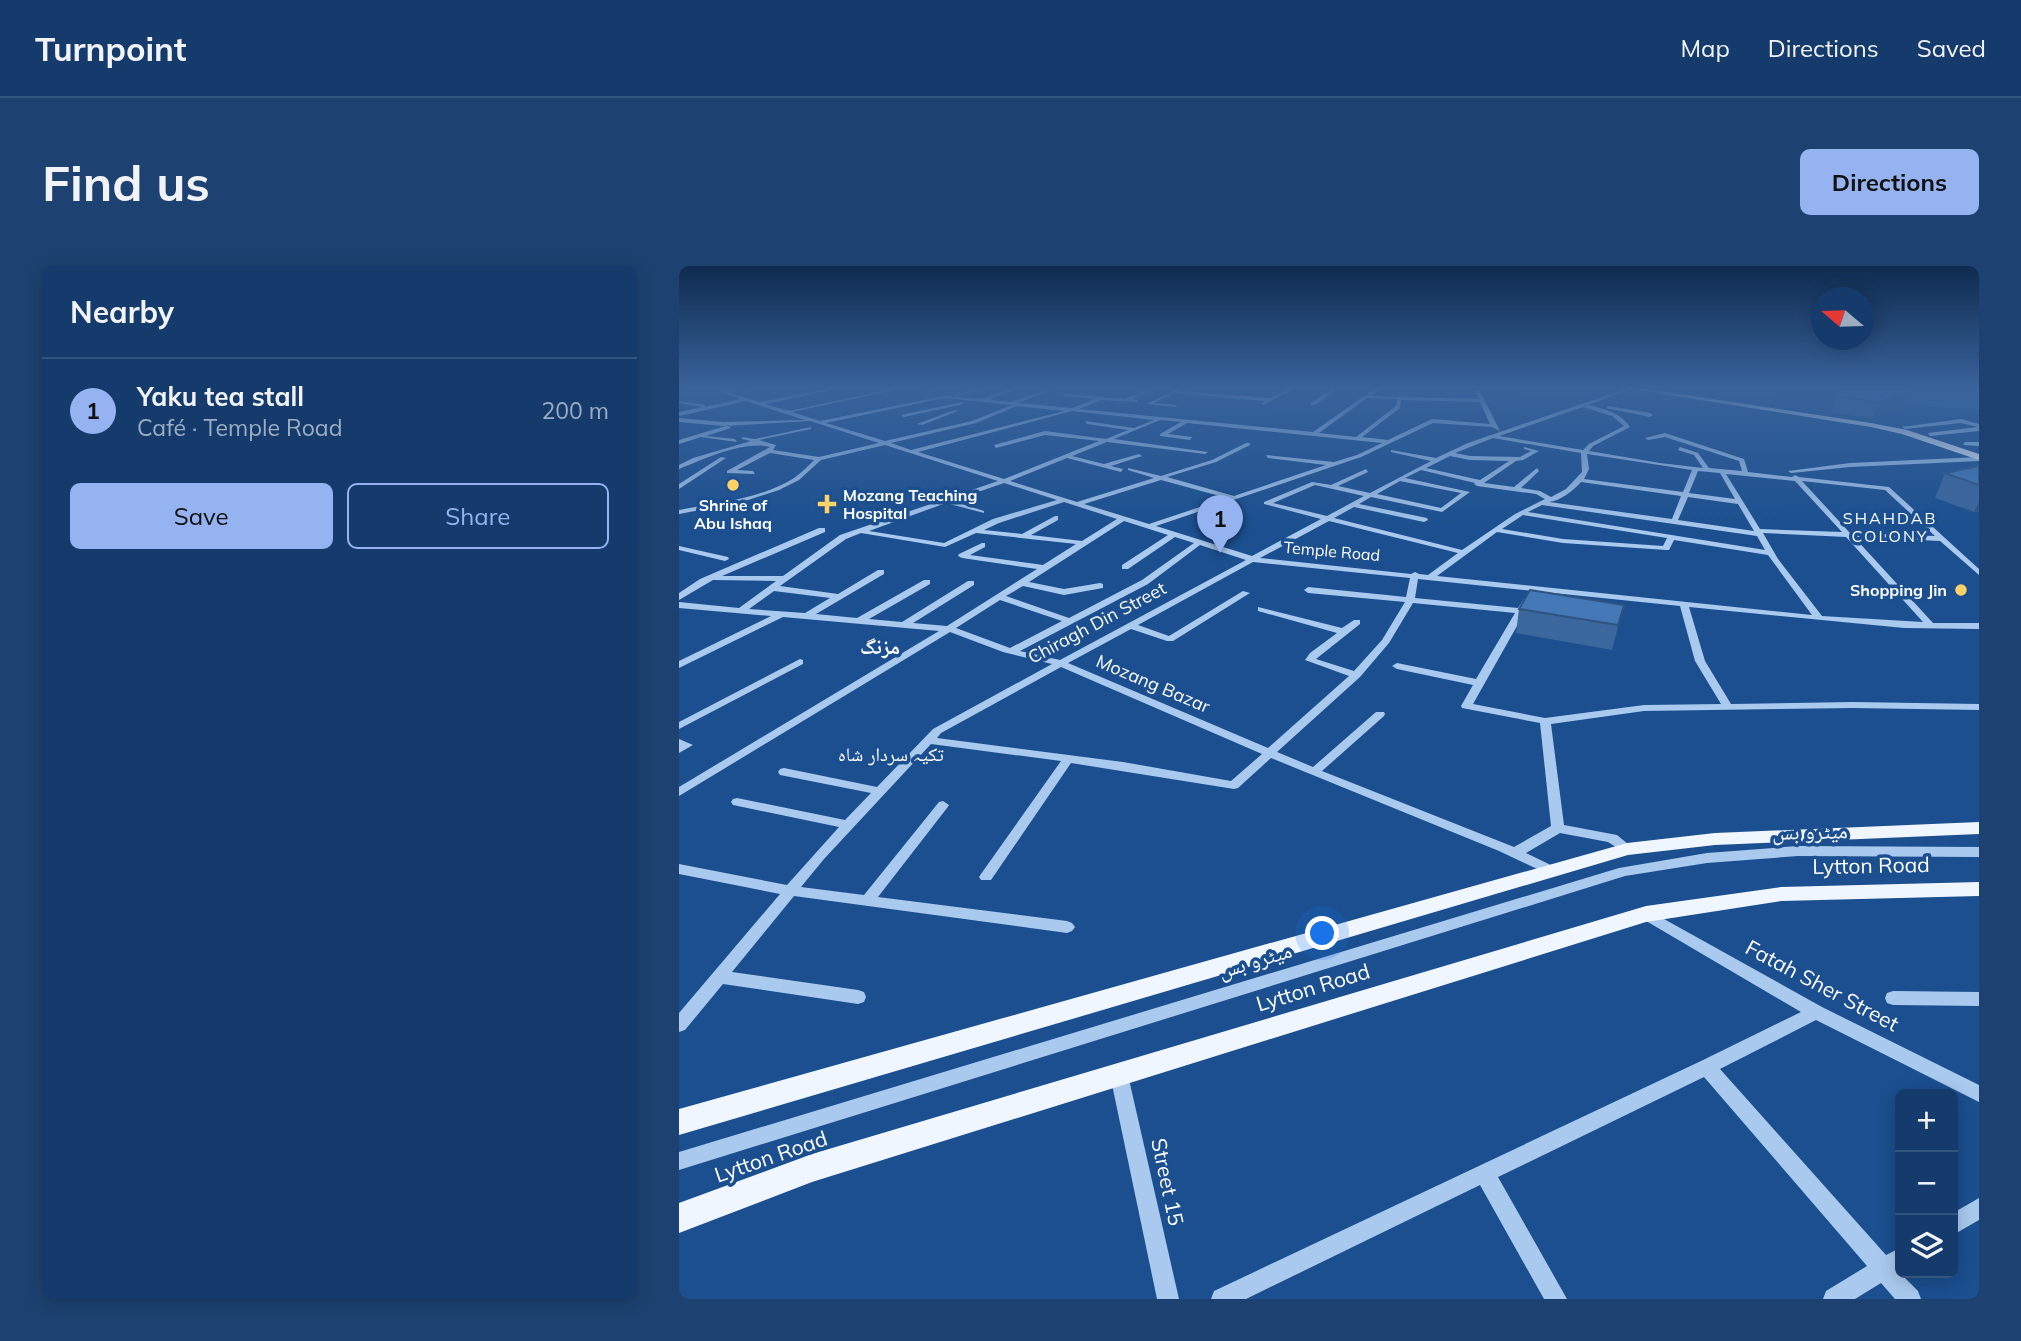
<!DOCTYPE html>
<html lang="en">
<head>
<meta charset="utf-8">
<style>
  :root { --surface:#143b6b; --page:#1d4271; --text:#f1f3f6; --muted:#9dadc1; --line:#33557e; --accent:#95b2f1 }
  body { margin:0; font-family:Mulish,"Noto Naskh Arabic",sans-serif; background:var(--page); color:var(--text) }
  .controls { position:absolute; right:21px; bottom:21px; display:grid; overflow:hidden; border-radius:10px; box-shadow:0 4px 18px #0003 }
  .controls button { width:63px; height:63px; display:grid; place-items:center; padding:0; border:0; border-bottom:2px solid var(--line); background:var(--surface); color:var(--text); font:35px sans-serif }
  .compass { position:absolute; left:1132px; top:21px; width:63px; height:63px; border-radius:50%; background:var(--surface); box-shadow:0 4px 18px #0003; rotate:289deg }
  .you { position:absolute; left:644px; top:668px; width:24px; height:24px; margin:-18px; border:5px solid #fff; border-radius:50%; background:#1a73e8; box-shadow:0 0 0 10px #1a73e833 }
  .badge { display:grid; place-items:center; width:46px; height:46px; border-radius:50%; background:var(--accent); color:#111; font-size:23px; font-weight:700 }
  .pin { position:absolute; translate:-50% -58px; filter:drop-shadow(0 2px 4px #0008) }
  .pin::after { content:''; position:absolute; top:37px; width:24px; height:21px; background:inherit; clip-path:polygon(0 0,100% 0,50% 100%) }
  .list { margin:0; padding:0; list-style:none }
  h2 { display:flex; justify-content:space-between; align-items:center; height:91px; margin:0; padding:0 28px; font-size:30px }
  h2 small { font-size:23px; font-weight:400; color:var(--muted) }
  .list li { display:grid; grid-template-columns:46px 1fr auto; gap:21px; align-items:center; box-sizing:border-box; height:105px; padding:0 28px; border-top:2px solid var(--line) }
  .list b { display:block; font-size:26px; white-space:nowrap }
  .list p { margin:0; font-size:23px; white-space:nowrap; color:var(--muted) }
  .list em { font-size:23px; font-style:normal; color:var(--muted) }
  .actions { display:flex; gap:14px; padding:21px 28px }
  .actions a { flex:1; padding:16px 0; border:2px solid var(--accent); border-radius:10px; text-align:center; font-size:24px; color:var(--accent) }
  .actions .main { background:var(--accent); color:#111 }
  .icon { flex:none; width:38px; height:38px; fill:none; stroke:currentColor; stroke-width:2; stroke-linecap:round; stroke-linejoin:round }
  .map { position:relative; flex:none; width:1300px; height:1033px; overflow:hidden; border-radius:10px }
  header { display:flex; align-items:center; gap:42px; box-sizing:border-box; height:98px; padding:0 35px; background:var(--surface); border-bottom:2px solid var(--line) }
  header strong { font-size:33px }
  nav { display:flex; gap:38px; margin-inline-start:auto; font-size:24px }
  .intro { display:flex; align-items:center; justify-content:space-between; box-sizing:border-box; height:168px; padding:0 42px }
  h1 { margin:0; font-size:49px }
  .button { padding:18px 32px; border-radius:10px; background:var(--accent); color:#111; font-size:24px; font-weight:700 }
  main { display:flex; gap:42px; padding:0 42px }
  aside { flex:1; background:var(--surface); border-radius:10px; box-shadow:0 4px 18px #0003 }
  .map>svg:first-child { display:block }
  .green { fill:#2e69ad }
  .lines { fill:none; stroke-linecap:round; stroke-linejoin:round }
  .minor { fill:#a9c9ee; fill-rule:evenodd }
  .major { fill:#f0f6ff; fill-rule:evenodd }
  .wall { fill:#3a679d }
  .shaded-wall { fill:#305480 }
  .building { fill:#4478b7; stroke:#305480; stroke-width:2 }
  .poi-dot { fill:#ffd166; stroke:#1b4f8f; stroke-width:2.5 }
  .labels { text-anchor:middle; stroke-width:7; stroke-linejoin:round; paint-order:stroke }
  .far-poi-label { font-size:16px; font-weight:bold; fill:#fff; stroke:#1b4f8f; text-anchor:start }
  .far-neighbourhood-label { font-size:16px; letter-spacing:2px; fill:#fff; stroke:#1b4f8f }
  .far-street-label { font-size:16px; fill:#fff; stroke:#1b4f8f }
  .street-label { font-size:18px; fill:#fff; stroke:#1b4f8f }
  .neighbourhood-label { font-size:19px; fill:#fff; stroke:#1b4f8f }
  .far-district-label { font-size:21px; font-weight:bold; fill:#fff; stroke:#1b4f8f }
  .near-street-label { font-size:21px; fill:#fff; stroke:#1b4f8f }
</style>
</head>
<body>
<header>
<strong>Turnpoint</strong>
<nav><a>Map</a><a>Directions</a><a>Saved</a></nav>
</header>
<div class="intro"><h1>Find us</h1><a class="button">Directions</a></div>
<main>
<aside>
<h2>Nearby<small></small></h2>
<ul class="list">
<li><span class="badge">1</span><div><b>Yaku tea stall</b><p>Café · Temple Road</p></div><em>200 m</em></li>
</ul>
<div class="actions"><a class="main">Save</a><a>Share</a></div>
</aside>
<div class="map">
<svg width="1300" height="1033" viewBox="0 0 1300 1033">
  <rect width="100%" height="100%" fill="#1b4f8f"/>
  <path class="green" d="M1169 121 1300 124V143L1182 137Z"/>
  <g class="lines">
    <path class="minor" d="M13 121H21L0 126V124Z
      M26 121 45 125 82 121 51 127 81 136 158 121H166L86 138 110 145 222 121H230L113 146 141 155 265 130 302 133 336 121H342L309 134 332 136 374 121H380L339 137 393 142 416 133 386 130 384 128 446 133 474 121H479L453 133 458 134V136L423 134 400 143 634 166 698 121H703L692 130 800 133 795 121H799L821 165 813 161 754 157 682 191 477 260 573 290 642 253 585 238V236L633 216 652 219 687 203 689 206 659 220 691 227 752 195 712 186V184L757 192 789 177 952 121H958L909 139C925 143 941 146 951 161L914 180 910 185 981 197 1024 202 1015 189 999 184 1001 181 1019 187 1030 202 1063 205 1060 195 986 171 969 174 966 172 986 167 1065 193 1069 206 1113 211 1116 209 1120 211 1210 221 1300 303V309L1261 275 1175 271 1254 357H1300V363L1225 362 1010 341 1026 395 1052 438 1174 436 1300 438V444L1174 442 965 445 872 458 885 559 938 569 955 583 953 586 948 588 929 576 881 567 847 587 878 602 880 605 878 608 873 610 820 585 592 492 559 522 555 523 392 497 312 614H302L300 611 302 608 382 495 252 478 145 593 122 621 185 629 260 536 264 535 270 539 268 542 199 631 388 655 393 657 396 661 393 665 388 667 115 630 53 706 179 724 185 726 187 731 185 736 179 738 44 718 6 764 0 766V747L101 628 0 608V598L108 619 160 561 54 539 52 536 54 533 58 532 166 554 192 527 101 509 99 506 101 503 105 502 198 521 254 463 373 398 324 386 271 366 0 530V521L260 365 104 351 0 402V395L92 350 0 342V336L60 342 97 315 34 314 0 334V327L21 313 140 262H146V266L43 310H104L161 269 319 215 206 179 142 194 120 214 100 224 63 236 0 248V244C38 237 82 233 115 212 122 207 129 200 135 194L91 187 58 204 74 205 76 208 48 207V205L91 181C65 174 25 193 0 203V199L14 192 72 175 63 173V171L76 173 132 161V163L80 174 97 179 94 184 140 191 200 177 131 155 44 160 0 156V152L44 156 126 154 67 135 0 150V146L24 141 0 137V135L26 139V141L62 133ZM265 132 333 139 293 155 206 175 147 157ZM688 132 718 133 717 140 677 171 640 167ZM722 134 801 136 811 158 753 153 709 174 683 171 721 142ZM338 140 385 145 232 184 212 177 297 157ZM904 141 933 150 945 160 910 178 904 184 820 170ZM393 145 475 154 455 162 406 155 408 158 449 164 427 173 366 165 315 179 317 182 366 169 420 175 325 213 239 186ZM481 154 502 156 481 168V170L511 174 513 171 489 168 508 157 703 177 678 189 655 196 587 189 589 192 647 199 555 230 488 211 537 196 571 179V177H567L533 194 482 210 449 202V204L475 212 398 236 331 215 388 192 442 206 444 203 432 200 463 190 460 188 425 198 393 190 428 176 526 188 529 186 435 173ZM814 172 902 187 903 206 887 223 872 231 861 225 842 222 860 205 858 202 835 221 805 217 837 195 844 194 860 185 845 181V183L852 185 841 191 791 190 776 187ZM908 188 1013 204 1004 226 905 213 910 203ZM771 190 791 194 830 195 801 214 747 202ZM742 204 796 217 795 218 798 220 857 228 866 233 836 248 783 284 655 252 675 241 745 256 749 254 748 252 680 238 692 231 763 246 791 226 726 212ZM1019 205 1041 207 1056 233 1010 227ZM1047 208 1116 215 1163 266 1081 263ZM482 214 548 232 470 258 405 238ZM721 215 782 227 762 242 698 228ZM1123 215 1206 224 1256 270 1171 267ZM902 216 1002 230 993 253 870 236C881 235 894 225 902 216ZM325 217 378 234 314 253 265 277 190 265 267 237 305 247V245L273 235ZM636 219 685 230 648 250 594 237ZM1009 231 1059 238 1075 265 999 254ZM385 236 438 253 403 275 352 269 379 254V250H376L343 268 305 264 320 257ZM863 239 1078 270 1086 284 849 246ZM844 249 988 272 984 280 884 273 823 263ZM445 255 489 269 443 299V303H449L496 271 515 277 463 314 390 352 327 330 344 320 385 329 424 322V318L421 317 385 323 350 316ZM650 255 779 287 749 309 740 308 736 306 732 308 581 292ZM818 266 884 277 987 284H990L995 274 1089 289 1133 349 758 310ZM182 267 266 281 297 267 397 278 364 299 291 289 306 281V277H303L280 288 279 290 283 292 358 303 268 360 234 357 295 319V315H289L223 356 190 353 251 318V314H245L178 352 137 348 205 308V304H199L159 328 101 320 167 273ZM1084 267 1167 271 1244 356 1143 350 1099 293ZM521 279 567 294 381 394 341 385 469 318ZM574 296 731 312 727 331 629 321 625 324 629 327 726 336 703 374 675 405 637 393 681 358V354H675L663 362 579 341V345L658 367 631 387 626 394 670 410 589 482 389 397 452 363 488 375H494L571 327 564 325 490 370 459 359ZM739 313 1001 340 1016 395 1042 438 965 439 866 452 794 438 852 335 845 333 839 342 736 332ZM95 325 151 332 126 347 70 343ZM321 334 383 355 331 382 277 362ZM734 337 836 347 797 413 718 397 713 400 718 403 794 419 782 440 783 442 861 457 872 560 835 581 643 505 705 450 706 448 705 446H697L634 501 598 486 681 411 710 377ZM382 401 583 488 552 515 444 496 258 472 262 467Z
      M259 121H268L248 125 246 124Z
      M307 121H315L276 130 274 129Z
      M613 121H618L584 139 582 138 586 135 496 127 475 137 496 139 498 141 467 138 495 125 591 132Z
      M656 121H661L636 139H632V137Z
      M1277 121H1300V123L1279 122Z
      M283 136 285 138 225 151 222 149Z
      M929 140 971 147 974 149 971 151 927 142Z
      M275 144 279 145 243 159 238 158Z
      M1282 153 1300 158V165L1251 170 1249 167 1299 161 1282 157 1226 163 1223 161Z
      M50 159 52 162 27 170 56 173 58 176 22 171 0 178V174Z
      M1286 176H1300V180L1284 179Z
      M42 191 47 192 0 223V218Z
      M1300 191V195L1171 201 1112 207 1109 205 1171 197Z
      M0 280 49 291 50 293 46 295 0 284Z
      M121 393 124 394V398L0 463V456Z
      M0 473 14 479 0 487Z
      M1119 580 1300 581V591L1119 590 1028 597 946 610 0 904V886L940 602 1028 587Z
      M967 643 1143 741 1300 819V836L1137 754 1041 803 1207 989 1221 982V1007L1239 1025 1242 1033H1216L1202 1017 1176 1033H1144L1147 1025 1188 1000 1025 811 819 911 888 1033H865L801 919 567 1033H532L535 1025 1022 795 1122 746 962 652 960 648 962 644Z
      M1214 725 1300 726V740L1214 739 1208 737 1206 732 1208 727Z
      M440 801 446 803 449 809 500 1033H478L431 809 434 803Z
      M1300 932V954L1274 969V947Z"/>
    <path class="major" d="M939 121H954L1192 157 1228 164 1300 188V194L1223 168 1192 161Z
      M1300 556V568L1036 579 949 589 0 869V843L948 577 1036 567Z
      M1300 616V630L1102 635 967 656 133 916 0 967V937L133 888 967 640 1102 621Z"/>
  </g>
  <path class="wall" d="M1162 121 1223 141 1193 152 1152 146 1157 130Z
    M1300 200V245L1295 246 1256 232 1266 207Z
    M945 339 933 384 837 367 840 343Z"/>
  <path class="shaded-wall" d="M1229 126 1223 141 1193 152 1199 136Z
    M1300 236V245L1295 246Z
    M945 339 939 363 933 384 939 359Z"/>
  <path class="building" d="M1162 121H1221L1229 126 1199 136 1157 130Z
    M1300 200V219L1266 207Z
    M851 324 945 339 939 359 840 343Z"/>
  <linearGradient id="sky" x2="0" y2="1"><stop stop-color="#0f2b4f"/><stop offset="0.46" stop-color="#39639b"/><stop offset="1" stop-color="#39639b" stop-opacity="0"/></linearGradient>
  <rect width="1300" height="265" fill="url(#sky)"/>
  <g class="poi-dot">
    <circle cx="54" cy="219" r="7"/>
    <path d="M144.5 227.5h7v7h7v7h-7v7h-7v-7h-7v-7h7z"/>
    <circle cx="1282" cy="324" r="7"/>
  </g>
  <g class="labels">
    <g class="far-poi-label">
      <text x="164" y="235">Mozang Teaching<tspan x="164" dy="18">Hospital</tspan></text>
      <text x="54" y="245" text-anchor="middle">Shrine of<tspan x="54" dy="18">Abu Ishaq</tspan></text>
      <text x="1268" y="330" text-anchor="end">Shopping Jin</text>
    </g>
    <g class="far-neighbourhood-label">
      <text x="1211" y="258">SHAHDAB<tspan x="1211" dy="18">COLONY</tspan></text>
    </g>
    <g class="far-street-label">
      <text transform="translate(653 285) rotate(5)" y="6">Temple Road</text>
    </g>
    <g class="street-label">
      <text transform="translate(418 357) rotate(-28)" y="6">Chiragh Din Street</text>
      <text transform="translate(474 418) rotate(23)" y="6">Mozang Bazar</text>
    </g>
    <g class="neighbourhood-label">
      <text x="212" y="495">تکیہ سردار شاہ</text>
    </g>
    <g class="far-district-label">
      <text x="201" y="388">مزنگ</text>
    </g>
    <g class="near-street-label">
      <text transform="translate(1131 566) rotate(-1)" y="7">میٹرو بس</text>
      <text transform="translate(1192 600) rotate(-1)" y="7">Lytton Road</text>
      <text transform="translate(576 695) rotate(-17)" y="7">میٹرو بس</text>
      <text transform="translate(1143 720) rotate(28)" y="7">Fatah Sher Street</text>
      <text transform="translate(634 722) rotate(-17)" y="7">Lytton Road</text>
      <text transform="translate(92 891) rotate(-19)" y="7">Lytton Road</text>
      <text transform="translate(488 916) rotate(78)" y="7">Street 15</text>
    </g>
  </g>
</svg>
<div class="controls">
<button>+</button>
<button>−</button>
<button><svg class="icon" aria-label="layers" viewBox="0 0 24 24"><path d="M12 4l9 5-9 5-9-5zM3 14l9 5 9-5"/></svg></button>
</div>
<svg class="compass" viewBox="-18 -18 36 36"><path d="M0-13l5 13h-10z" fill="#e53935"/><path d="M0 13l5-13h-10z" fill="#9dadc1"/></svg>
<div class="you"></div>
<div class="pin badge" style="left:541px;top:287px">1</div>
</div>
</main>
</body>
</html>
